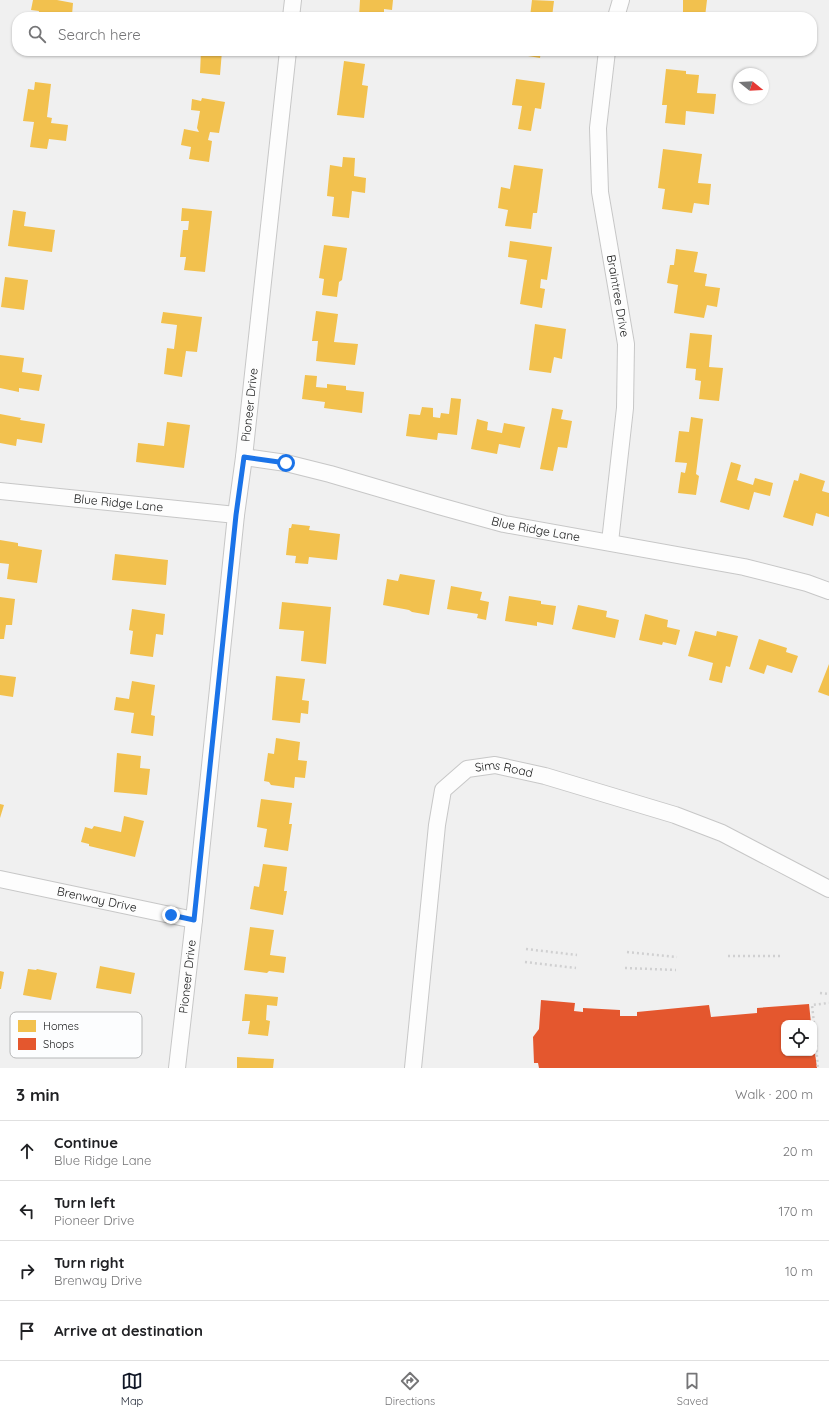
<!DOCTYPE html>
<html lang="en">
<head>
<meta charset="utf-8">
<style>
  :root { --surface:#fff; --page:#f2f2f2; --text:#202124; --muted:#757577; --line:#e0e0e0; --accent:#111827 }
  body { margin:0; font-family:Quicksand,sans-serif; background:var(--page); color:var(--text) }
  .controls { position:absolute; right:12px; bottom:12px; display:grid; overflow:hidden; border-radius:8px; box-shadow:0 1px 3px #0004 }
  .controls button { width:36px; height:36px; display:grid; place-items:center; padding:0; border:0; border-bottom:1px solid var(--line); background:var(--surface); color:var(--text); font:20px sans-serif }
  .compass { position:absolute; left:733px; top:68px; width:36px; height:36px; border-radius:50%; background:var(--surface); box-shadow:0 1px 3px #0004; rotate:108deg }
  .stop { position:absolute; width:12px; height:12px; margin:-9px; border:3px solid #1a73e8; border-radius:50%; background:#fff }
  .stop.end { background:#1a73e8; border-color:#fff; box-shadow:0 1px 4px #0008 }
  .list { margin:0; padding:0; list-style:none }
  h2 { display:flex; justify-content:space-between; align-items:center; height:52px; margin:0; padding:0 16px; font-size:17px }
  h2 small { font-size:13px; font-weight:400; color:var(--muted) }
  .list li { display:grid; grid-template-columns:26px 1fr auto; gap:12px; align-items:center; box-sizing:border-box; height:60px; padding:0 16px; border-top:1px solid var(--line) }
  .list b { display:block; font-size:15px; white-space:nowrap }
  .list p { margin:0; font-size:13px; white-space:nowrap; color:var(--muted) }
  .list em { font-size:13px; font-style:normal; color:var(--muted) }
  .icon { flex:none; width:22px; height:22px; fill:none; stroke:currentColor; stroke-width:2; stroke-linecap:round; stroke-linejoin:round }
  .map { position:relative; flex:none; width:829px; height:1068px; overflow:hidden }
  .search { position:absolute; background:var(--surface); box-shadow:0 1px 3px #0004; left:12px; right:12px; top:12px; height:44px; display:flex; align-items:center; gap:10px; box-sizing:border-box; padding:0 14px; border-radius:16px; color:var(--muted); font-size:15px }
  .sheet { height:292px; background:var(--surface) }
  nav { display:flex; justify-content:space-around; align-items:center; box-sizing:border-box; height:56px; border-top:1px solid var(--line); background:var(--surface); font-size:11px; color:var(--muted) }
  nav a { display:grid; justify-items:center; gap:2px }
  nav .on { color:var(--accent) }
  .map>svg:first-child { display:block }
  .homes { fill:#f2c14e }
  .shops { fill:#e4572e }
  .lines { fill:none; stroke-linecap:round; stroke-linejoin:round }
  .minor-casing { stroke:#c7c7c7; stroke-width:18 }
  .path { stroke:#d0d0d1; stroke-width:2.5; stroke-dasharray:2 3; stroke-linecap:butt }
  .minor { stroke:#fdfdfd; stroke-width:16 }
  .route { stroke:#1a73e8; stroke-width:5 }
  .labels { text-anchor:middle; stroke-width:4; stroke-linejoin:round; paint-order:stroke }
  .street-label { font-size:12px; fill:#161717; stroke:#fcfdfe }
  .key { fill:#fcfdfe; stroke:#b7b8b9; stroke-width:1 }
  .key-label { font-size:11px; fill:#161717 }
</style>
</head>
<body>
<div class="map">
<svg width="829" height="1068" viewBox="0 0 829 1068">
  <rect width="100%" height="100%" fill="#f0f0f0"/>
  <path class="homes" d="M33 0H57L73 3 72 15 62 13 61 17H38L39 11 31 10Z
    M360 0H393L392 10 384 9V17H359Z
    M532 0 554 1 552 17H530Z
    M683 0H707L705 17H690V13L683 12Z
    M201 51H222L220 75 200 73Z
    M523 51H541L540 58 522 55Z
    M344 61 365 64 362 85 368 86 364 118 337 115Z
    M666 69 686 71V74L699 75 697 93 716 94 714 114 686 111 685 125 665 123 667 105H662Z
    M516 79 545 83 541 109 535 108 531 131 518 129 522 106 512 105Z
    M35 82 51 84 47 117 52 118 51 123 68 125 66 141 49 139 47 149 30 147 34 122 23 121 28 89 34 90Z
    M202 98 225 102 219 133 210 132 208 140 212 141 209 162 189 159 191 147 181 145 184 129 199 132 197 128 200 111 191 110 192 99 201 101Z
    M663 149 702 154 698 183 711 184 709 205 694 203 692 213 662 209 665 189 658 188Z
    M343 157 355 158 354 176 366 178 365 193 352 191 349 218 332 216 334 197 327 196 330 165 342 167Z
    M514 165 543 169 537 213H533L531 229 505 226 508 210 498 208 501 187 510 189Z
    M182 208 212 211 205 272 184 270 186 257H180L183 230H188L189 221H181Z
    M13 210 26 212 24 226 55 230 52 252 8 246Z
    M510 241 552 247 547 280 541 279 540 288 545 289 542 308 520 304 527 260 508 257Z
    M324 245 347 248 342 280 339 282 337 297 322 295 324 279 319 278Z
    M676 249 698 252 694 272 707 274 705 286 720 288 717 307 707 305 704 318 674 313 678 285 667 283 670 265H674Z
    M5 277 28 280 24 310 1 307Z
    M316 311 338 314 334 342 358 344 355 365 316 361 318 341H312Z
    M163 312 202 317 197 352 186 351 182 377 164 374 167 348 174 349 177 325 161 323Z
    M535 324 566 329 562 359 554 357 551 373 529 370Z
    M690 333 712 335 709 367 723 368 719 401 699 399 701 381 695 380 696 369 686 368Z
    M0 355 24 358 22 372 42 375 39 391 19 388V392L0 388Z
    M305 375 317 376 316 387 327 388V384L346 386V390L364 392 362 413 324 408 325 402 302 399Z
    M451 398 461 399 457 435 438 433 437 440 406 436 409 414 420 415 422 407 433 408V417L440 418 441 413 449 414Z
    M552 408 563 410 561 419 572 421 567 448 558 447 553 471 540 469Z
    M0 414 21 418 20 420 45 424 42 443 17 439 16 446 0 443Z
    M691 417 703 419 696 474 699 476 696 495 678 493 681 472 685 473 687 463 675 462 679 431 689 432Z
    M477 419 488 422 487 430 502 433 504 423 525 427 520 448 499 444 497 454 471 449Z
    M167 422 190 425 184 468 136 462 138 443 164 446Z
    M731 462 741 465 737 480 753 485 755 478 773 483 770 496 754 492 749 510 720 502Z
    M800 473 825 481 822 491 829 493V517L816 513 813 526 783 517 794 480 798 481Z
    M292 524 310 526 309 530 340 534 337 560 309 557 308 564 295 563 296 556 286 555 289 528H291Z
    M0 540 18 543V546L42 550 37 583 7 579 9 564 0 563Z
    M115 554 168 560 166 585 112 580Z
    M400 574 435 580 429 615 412 612 409 610 383 605 387 579 398 581Z
    M451 586 482 592 480 600 489 602 486 620 477 618 478 614 447 609Z
    M509 596 541 601V604L556 606 553 625 537 622V626L505 621Z
    M0 597 15 599 12 625H6L4 639H0Z
    M282 602 331 607 326 664 301 661 304 631 279 629Z
    M578 605 607 611 606 617 619 620 615 638 572 629Z
    M132 609 165 614 163 635 156 634 153 657 130 654 133 631 129 630Z
    M645 614 668 620 667 627 680 630 676 645 663 642 662 645 639 640Z
    M695 631 716 636 717 631 738 636 730 667 726 666 722 683 709 680 713 663 688 656Z
    M759 639 787 648 786 652 798 656 792 673 767 665 764 674 749 669Z
    M829 664V696L818 692Z
    M0 675 16 677 13 697 0 695Z
    M276 676 305 679 302 700 309 701 308 714 301 713 300 723 272 720Z
    M132 681 155 685 151 715 155 716 153 736 131 733 134 713 114 710 116 697 129 699Z
    M276 738 300 742 298 760 307 761 305 778 295 777 294 788 271 785 269 782 264 781 268 753 274 754Z
    M117 753 141 756 140 768 150 769 147 795 114 792Z
    M261 799 292 803 289 824H292L288 851 264 847 267 829 257 827Z
    M0 804 4 805 0 818Z
    M124 816 144 821 135 857 89 846V844L81 842 85 827 92 829 94 826 121 832Z
    M263 864 287 867 284 891H287L283 915 250 909 254 886 259 887Z
    M250 927 274 930 270 955 286 957 284 973 269 971 267 973 244 970Z
    M100 966 135 973 131 994 96 988Z
    M28 969 36 970 37 969 57 973 51 1000 23 995Z
    M0 971 4 972 1 989H0Z
    M245 994 278 997 277 1006 267 1005 266 1020 270 1021 268 1036 248 1034 250 1021H242Z
    M237 1057 274 1059 273 1068H237Z"/>
  <path class="shops" d="M541 1000 575 1003 574 1011 583 1012V1008L620 1010V1016H637V1012L709 1005 711 1017 757 1013V1008L809 1004 811 1023H784V1053H815L817 1068H539L538 1063H534L533 1037 539 1029Z"/>
  <g class="lines">
    <defs>
      <g id="minor">
        <path d="M291 17 293 0"/>
        <path d="M616 17 621 0"/>
        <path id="s1" d="M607 51 598 128 600 192 626 344 625 408 610 542"/>
        <path id="s2" d="M244 457 286 463 330 474 439 506 504 524 744 567 807 583 829 591"/>
        <path id="s3" d="M0 491 236 515"/>
        <path id="s4" d="M0 879 194 920"/>
        <path id="s5" d="M177 1068 194 920 236 515 244 457 288 51"/>
        <path id="s6" d="M413 1068 437 825 443 790 467 769 495 765 545 776 675 815 722 833 829 889"/>
      </g>
    </defs>
    <use href="#minor" class="minor-casing"/>
    <path class="path" d="M526 949 577 955
      M627 952 677 957
      M728 956H780
      M525 962 576 968
      M625 968 676 970
      M820 993 829 994
      M814 1023 812 1005 829 1003
      M814 1025 818 1068"/>
    <use href="#minor" class="minor"/>
  </g>
  <g class="lines">
    <path class="route" d="M171 915 194 920 236 515 244 457 286 463"/>
  </g>
  <g class="labels">
    <g class="street-label">
      <text dy="4" stroke="none"><textPath href="#s1" startOffset="247">Braintree Drive</textPath></text>
      <text dy="4" stroke="none"><textPath href="#s5" startOffset="667">Pioneer Drive</textPath></text>
      <text dy="4" stroke="none"><textPath href="#s3" startOffset="119">Blue Ridge Lane</textPath></text>
      <text dy="4" stroke="none"><textPath href="#s2" startOffset="301">Blue Ridge Lane</textPath></text>
      <text dy="4" stroke="none"><textPath href="#s6" startOffset="349">Sims Road</textPath></text>
      <text dy="4" stroke="none"><textPath href="#s4" startOffset="99">Brenway Drive</textPath></text>
      <text dy="4" stroke="none"><textPath href="#s5" startOffset="92">Pioneer Drive</textPath></text>
    </g>
  </g>
  <rect x="10" y="1012" width="132" height="46" rx="6" class="key"/>
  <rect x="18" y="1020" width="18" height="12" fill="#f2c14e"/>
  <rect x="18" y="1038" width="18" height="12" fill="#e4572e"/>
  <g class="key-label">
    <text x="43" y="1030">Homes</text>
    <text x="43" y="1048">Shops</text>
  </g>
</svg>
<div class="controls">
<button><svg class="icon" aria-label="locate" viewBox="0 0 24 24"><circle cx="12" cy="12" r="6"/><path d="M12 2v4M12 18v4M2 12h4M18 12h4"/></svg></button>
</div>
<svg class="compass" viewBox="-18 -18 36 36"><path d="M0-13l5 13h-10z" fill="#e53935"/><path d="M0 13l5-13h-10z" fill="#757577"/></svg>
<div class="stop" style="left:286px;top:463px"></div>
<div class="stop end" style="left:171px;top:915px"></div>
<div class="search"><svg class="icon" aria-label="search" viewBox="0 0 24 24"><circle cx="10" cy="10" r="6"/><path d="M15 15l6 6"/></svg>Search here</div>
</div>
<section class="sheet">
<h2>3 min<small>Walk · 200 m</small></h2>
<ul class="list">
<li><svg class="icon" aria-label="ahead" viewBox="0 0 24 24"><path d="M12 20V5M6 11l6-6 6 6"/></svg><div><b>Continue</b><p>Blue Ridge Lane</p></div><em>20 m</em></li>
<li><svg class="icon" aria-label="left" viewBox="0 0 24 24"><path d="M17 20v-9H6M10 6l-5 5 5 5"/></svg><div><b>Turn left</b><p>Pioneer Drive</p></div><em>170 m</em></li>
<li><svg class="icon" aria-label="right" viewBox="0 0 24 24"><path d="M7 20v-9h11M14 6l5 5-5 5"/></svg><div><b>Turn right</b><p>Brenway Drive</p></div><em>10 m</em></li>
<li><svg class="icon" aria-label="arrive" viewBox="0 0 24 24"><path d="M6 21V4h12l-3 4 3 4H6"/></svg><div><b>Arrive at destination</b></div></li>
</ul>
</section>
<nav>
<a class="on"><svg class="icon" aria-label="map" viewBox="0 0 24 24"><path d="M3 6l6-2 6 2 6-2v14l-6 2-6-2-6 2zM9 4v14M15 6v14"/></svg>Map</a>
<a><svg class="icon" aria-label="directions" viewBox="0 0 24 24"><path d="M12 3l9 9-9 9-9-9zM9 14v-3h6M13 9l2 2-2 2"/></svg>Directions</a>
<a><svg class="icon" aria-label="saved" viewBox="0 0 24 24"><path d="M7 4h10v16l-5-4-5 4z"/></svg>Saved</a>
</nav>
</body>
</html>
